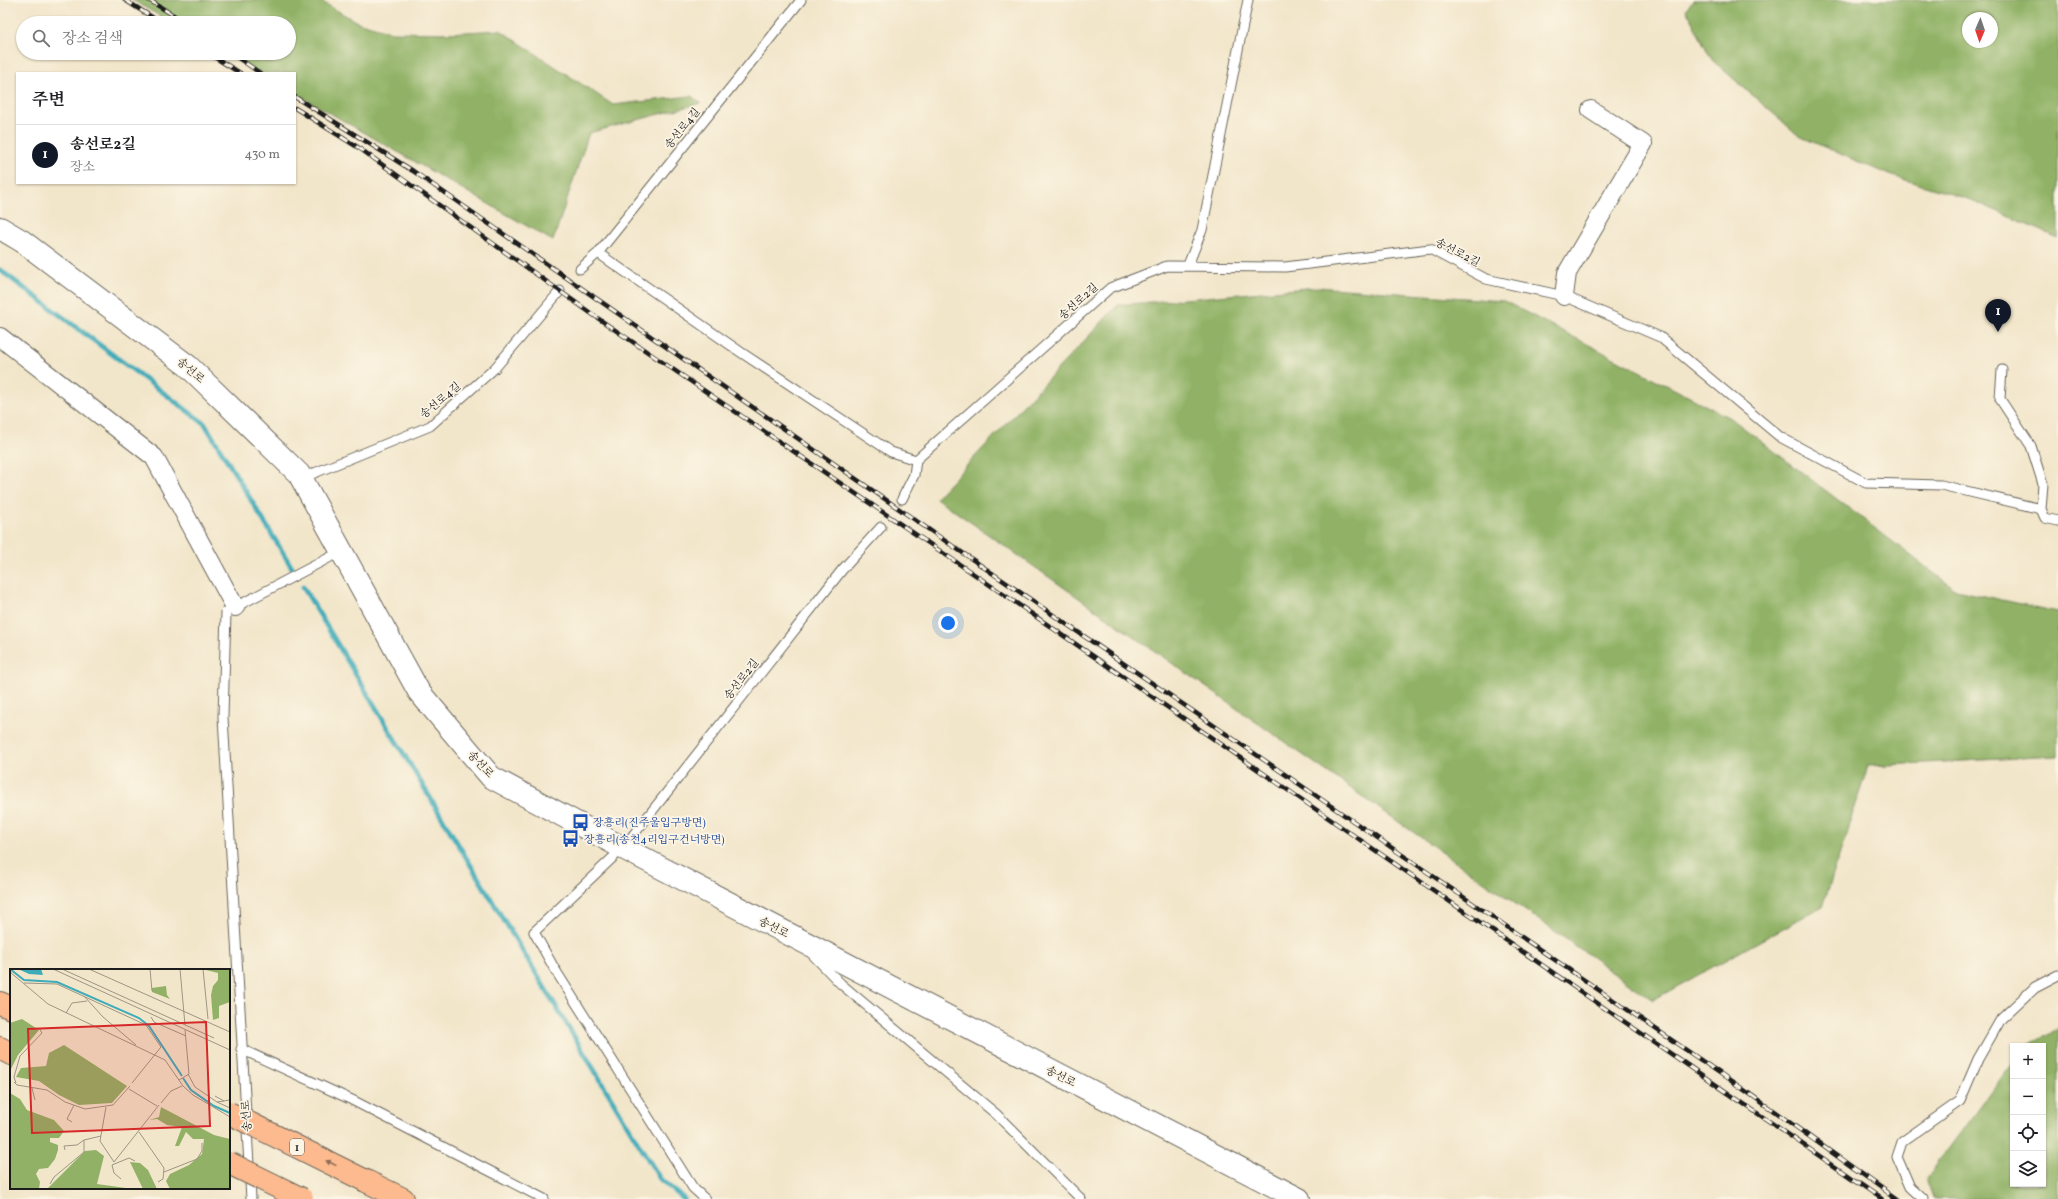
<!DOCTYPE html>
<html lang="ko">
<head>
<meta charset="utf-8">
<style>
  :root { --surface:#fff; --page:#f2f2f2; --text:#202124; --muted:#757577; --line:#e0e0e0; --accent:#111827 }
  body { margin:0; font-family:Vollkorn,"Noto Serif KR",serif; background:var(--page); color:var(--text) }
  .controls { position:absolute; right:12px; bottom:12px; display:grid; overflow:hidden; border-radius:0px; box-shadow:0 1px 3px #0004 }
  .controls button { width:36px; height:36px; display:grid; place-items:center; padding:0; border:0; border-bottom:1px solid var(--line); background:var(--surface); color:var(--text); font:20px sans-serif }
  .compass { position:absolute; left:1962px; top:12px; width:36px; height:36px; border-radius:50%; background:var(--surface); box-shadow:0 1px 3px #0004; rotate:182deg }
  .you { position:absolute; left:948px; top:623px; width:14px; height:14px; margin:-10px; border:3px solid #fff; border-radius:50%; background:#1a73e8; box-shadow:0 0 0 6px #1a73e833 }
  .badge { display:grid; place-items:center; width:26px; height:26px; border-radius:50%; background:var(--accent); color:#fff; font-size:13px; font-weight:700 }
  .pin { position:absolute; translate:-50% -33px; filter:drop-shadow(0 1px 2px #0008) }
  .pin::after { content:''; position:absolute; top:21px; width:14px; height:12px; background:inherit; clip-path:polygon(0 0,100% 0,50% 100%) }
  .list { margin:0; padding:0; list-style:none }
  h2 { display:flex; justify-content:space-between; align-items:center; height:52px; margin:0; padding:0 16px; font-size:17px }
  h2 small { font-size:13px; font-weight:400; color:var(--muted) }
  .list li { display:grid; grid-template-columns:26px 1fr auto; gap:12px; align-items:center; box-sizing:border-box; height:60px; padding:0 16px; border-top:1px solid var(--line) }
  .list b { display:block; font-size:15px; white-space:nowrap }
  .list p { margin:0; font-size:13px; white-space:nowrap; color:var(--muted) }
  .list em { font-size:13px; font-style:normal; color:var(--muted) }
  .icon { flex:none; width:22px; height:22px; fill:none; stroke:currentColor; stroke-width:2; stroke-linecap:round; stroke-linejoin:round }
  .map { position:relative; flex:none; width:2058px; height:1199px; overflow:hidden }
  .search { position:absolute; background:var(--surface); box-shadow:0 1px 3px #0004; left:16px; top:16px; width:280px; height:44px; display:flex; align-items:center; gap:10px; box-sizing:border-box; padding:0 14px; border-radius:22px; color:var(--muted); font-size:15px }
  .panel { position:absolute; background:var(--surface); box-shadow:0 1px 3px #0004; left:16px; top:72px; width:280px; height:112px; border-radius:0px }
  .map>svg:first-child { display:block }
  .forest { fill:#91b266; stroke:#566741; fill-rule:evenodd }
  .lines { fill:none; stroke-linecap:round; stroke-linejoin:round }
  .stream { stroke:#3dacba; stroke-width:5 }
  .service-casing { stroke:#676359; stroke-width:11 }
  .minor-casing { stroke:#676359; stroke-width:20 }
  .tertiary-casing { stroke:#676359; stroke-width:24 }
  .motorway-casing { stroke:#676359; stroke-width:24 }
  .service { stroke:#fff; stroke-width:9 }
  .minor { stroke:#fff; stroke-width:18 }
  .tertiary { stroke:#fff; stroke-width:22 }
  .motorway { stroke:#fcba8e; stroke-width:22 }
  .rail-casing { stroke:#1c1c1c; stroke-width:4.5 }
  .rail { stroke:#fcf5e5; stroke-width:3; stroke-dasharray:9; stroke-linecap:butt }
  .motorway-bridge-casing { stroke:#676359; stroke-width:24; stroke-linecap:butt }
  .motorway-bridge { stroke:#fcba8e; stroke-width:22 }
  .oneway { fill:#8c6b55 }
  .labels { text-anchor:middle; stroke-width:3.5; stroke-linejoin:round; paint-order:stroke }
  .shield { fill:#fcf5e5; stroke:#5f5d58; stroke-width:1 }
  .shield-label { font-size:10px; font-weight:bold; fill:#1c1c1c }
  .street-label { font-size:11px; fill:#1c1c1c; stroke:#fcf5e5 }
  .transit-label { font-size:11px; fill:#164399; stroke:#fcf5e5; text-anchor:start }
  .inset-river { fill:none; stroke:#3dacba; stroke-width:2 }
  .inset-road { fill:none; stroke:#9c9584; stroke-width:1 }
  .view { fill:#d62828; fill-opacity:0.15; stroke:#d62828; stroke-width:2 }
  .inset-edge { fill:none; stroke:#1c1c1c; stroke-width:2 }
</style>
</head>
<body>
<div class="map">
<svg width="2058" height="1199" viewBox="0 0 2058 1199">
  <rect width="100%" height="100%" fill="#fcf5e5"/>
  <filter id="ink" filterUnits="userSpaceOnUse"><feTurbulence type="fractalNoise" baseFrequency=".025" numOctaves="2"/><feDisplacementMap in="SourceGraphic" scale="8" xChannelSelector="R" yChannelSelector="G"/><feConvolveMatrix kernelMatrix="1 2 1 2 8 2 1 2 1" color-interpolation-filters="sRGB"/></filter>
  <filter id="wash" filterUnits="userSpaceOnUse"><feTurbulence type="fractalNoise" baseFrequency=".012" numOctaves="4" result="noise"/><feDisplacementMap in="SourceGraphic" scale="16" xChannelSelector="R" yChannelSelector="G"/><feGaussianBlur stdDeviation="0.9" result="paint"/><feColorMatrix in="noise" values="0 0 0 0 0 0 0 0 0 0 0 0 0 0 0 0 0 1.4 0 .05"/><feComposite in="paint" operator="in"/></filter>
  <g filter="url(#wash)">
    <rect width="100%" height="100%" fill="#f2e6ca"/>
    <path class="forest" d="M132 0H319L357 22 392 32 449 33 500 30 613 105 691 96 701 103 589 133 553 241 295 93V73H260L225 53H289V23H172Z
      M1693 0H2058V238L1974 201 1889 175 1799 136 1712 60 1686 10ZM1968 18H1992V42H1968Z
      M1318 287 1504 301 1732 419 1956 590 2058 612V756L1868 766 1823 906 1653 1000 936 498 1118 305Z
      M2058 1028V1199H1933L1926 1179 2013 1062V1184H2043V1046H2027Z"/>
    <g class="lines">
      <path class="stream" d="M0 270 205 424 294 571
        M303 587 660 1179 684 1199"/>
    </g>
  </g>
  <g filter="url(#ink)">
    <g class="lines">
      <defs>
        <path id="service" d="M598 253 742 353 891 452 916 460
          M1188 265 1202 230 1248 0
          M580 269 598 253 801 0
          M2002 370 2000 399 2031 446 2043 484 2041 509
          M302 478 430 426 495 368 560 291
          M902 499 914 475 916 460 1110 288 1167 266 1285 267 1430 249 1486 279 1564 296 1660 337 1780 437 1866 483 1941 485 2041 509 2045 518 2058 521
          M812 954 841 984 996 1114 1081 1199
          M241 1049 352 1100 544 1199
          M251 1199 223 717 226 612 342 551
          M705 1199 693 1188 554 968 534 932 623 848 842 570 881 527
          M1923 1199 1910 1187 1897 1157 1902 1142 1960 1101 1978 1059 2001 1019 2035 987 2058 975"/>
        <path id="minor" d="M1564 296 1567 273 1643 144 1591 110
          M0 337 154 457 235 607"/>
        <path id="tertiary" d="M0 228 22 241 188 366 299 474 419 692 491 777 623 848 1299 1199"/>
        <path id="motorway" d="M0 1003 11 1008
          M0 1048 11 1054
          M366 1181 403 1199"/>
      </defs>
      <use href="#service" class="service-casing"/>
      <use href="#minor" class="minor-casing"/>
      <use href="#tertiary" class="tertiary-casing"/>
      <use href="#motorway" class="motorway-casing"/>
      <use href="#service" class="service"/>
      <use href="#minor" class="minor"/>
      <use href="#tertiary" class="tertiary"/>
      <use href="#motorway" class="motorway"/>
      <defs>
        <path id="rail" d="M125 0 161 23
          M149 0 186 23
          M208 53 240 73
          M231 53 260 73
          M295 97 413 171 941 538 1740 1087 1897 1199
          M295 108 359 148 599 319 968 570 1882 1199"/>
      </defs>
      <use href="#rail" class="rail-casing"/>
      <use href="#rail" class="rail"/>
      <defs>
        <path id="motorway-bridge" d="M229 1113 366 1181
          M229 1163 302 1199"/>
      </defs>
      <use href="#motorway-bridge" class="motorway-bridge-casing"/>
      <use href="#motorway-bridge" class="motorway-bridge"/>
    </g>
    <defs><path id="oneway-solid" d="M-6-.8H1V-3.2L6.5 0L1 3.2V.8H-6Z"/></defs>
    <use class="oneway" href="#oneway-solid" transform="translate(331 1163) rotate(-154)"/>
  </g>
  <defs>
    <symbol id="bus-bare" viewBox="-9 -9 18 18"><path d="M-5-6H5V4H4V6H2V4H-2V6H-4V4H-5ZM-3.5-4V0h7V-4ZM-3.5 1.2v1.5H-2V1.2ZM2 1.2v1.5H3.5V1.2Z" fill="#1a4fb4" stroke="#fcf5e5" stroke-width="2.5" paint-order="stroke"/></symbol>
  </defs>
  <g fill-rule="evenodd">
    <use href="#bus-bare" x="568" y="810" width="25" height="25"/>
    <use href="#bus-bare" x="558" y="826" width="25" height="25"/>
  </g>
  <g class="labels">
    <rect class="shield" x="290" y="1139" width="14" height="16" rx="3"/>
    <g class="shield-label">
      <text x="297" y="1151">1</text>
    </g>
    <g class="street-label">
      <text transform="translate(682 128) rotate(-51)" y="4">송선로4길</text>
      <text transform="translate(1458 252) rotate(27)" y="4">송선로2길</text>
      <text transform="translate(1078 301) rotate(-42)" y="4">송선로2길</text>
      <text transform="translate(191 370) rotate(41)" y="4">송선로</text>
      <text transform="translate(440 400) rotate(-40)" y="4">송선로4길</text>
      <text transform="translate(741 679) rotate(-52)" y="4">송선로2길</text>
      <text transform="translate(481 764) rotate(47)" y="4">송선로</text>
      <text transform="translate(774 927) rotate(27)" y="4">송선로</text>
      <text transform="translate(1061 1076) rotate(27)" y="4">송선로</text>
      <text transform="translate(246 1116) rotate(-94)" y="4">송선로</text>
    </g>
    <g class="transit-label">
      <text x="593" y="826">장흥리(진주울입구방면)</text>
      <text x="584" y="843">장흥리(송천4리입구건너방면)</text>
    </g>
  </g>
  <g transform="translate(10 969)">
    <rect width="220" height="220" fill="#f2e6ca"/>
    <path d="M220 0V33L209 37V49L203 51 201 26 203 17 208 11V4L196 1ZM156 17 157 26 160 30 142 23V19ZM12 50 29 61 8 86 0 102V54ZM54 76 117 117 102 134 69 136 49 126 29 112 6 108 11 99 36 97 39 84ZM0 124 10 130 17 141 44 151 54 162 49 169H40V173L48 176V181L45 190 38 199 29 200 26 205 30 213 29 220H0ZM151 138 204 166 220 170V220H160L156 212 160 205 179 196 192 185 194 170H183L176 163 169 177H165L172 158 157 156 147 150 139 151 149 148ZM86 181 94 187 87 215 123 220H37L75 182ZM120 193 130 194 138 201 147 220H133Z" fill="#91b266"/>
    <path d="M8 0H31L33 6 19 5Z" fill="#3dacba"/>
    <path class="inset-river" d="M0 0 14 11 47 13 129 49 139 57 172 107M173 109 181 121 204 137 220 144"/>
    <path class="inset-road" d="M43 0 220 81M52 0 204 69M79 0 220 63M140 0 142 22M170 0 175 56M193 0 198 50M0 3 38 35 155 91 173 117 183 126 220 148M14 14 47 15 136 56 151 78 122 114M74 27 93 48 126 76M56 44 62 34 77 32M141 48 144 53 176 67M178 105 185 118 207 133M169 111 179 105 175 61M4 113 7 116 37 121 55 133 75 140 103 136 120 117M6 114 4 108 10 87 32 64 29 59M22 119 25 131M119 120 147 137M205 127 214 132 219 131M214 132 207 133 220 139M151 134 161 122 172 117M96 138 90 172 104 193 149 136M62 153 57 150 64 136M129 163 154 199 153 210 148 213M55 181 54 177 67 176 74 171M154 203 187 190 192 182V174M111 210 104 204 102 196 119 189 125 192M40 215 44 208 74 183V171L91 167"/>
    <path class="view" d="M196 53 200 157 22 164 18 60Z"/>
    <rect width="220" height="220" class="inset-edge"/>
  </g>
</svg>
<div class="controls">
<button>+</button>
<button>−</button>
<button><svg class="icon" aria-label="locate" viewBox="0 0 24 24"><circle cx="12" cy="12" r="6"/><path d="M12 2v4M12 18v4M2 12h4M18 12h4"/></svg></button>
<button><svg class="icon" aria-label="layers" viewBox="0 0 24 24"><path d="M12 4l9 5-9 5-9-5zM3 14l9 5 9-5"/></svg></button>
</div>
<svg class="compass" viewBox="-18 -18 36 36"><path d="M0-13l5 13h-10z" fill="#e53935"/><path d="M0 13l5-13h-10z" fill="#757577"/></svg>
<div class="you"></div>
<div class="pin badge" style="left:1998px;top:332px">1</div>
<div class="search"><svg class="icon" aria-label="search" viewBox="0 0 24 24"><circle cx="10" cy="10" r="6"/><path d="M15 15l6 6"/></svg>장소 검색</div>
<section class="panel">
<h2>주변<small></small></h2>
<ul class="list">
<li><span class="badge">1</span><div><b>송선로2길</b><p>장소</p></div><em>430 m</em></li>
</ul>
</section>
</div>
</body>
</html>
